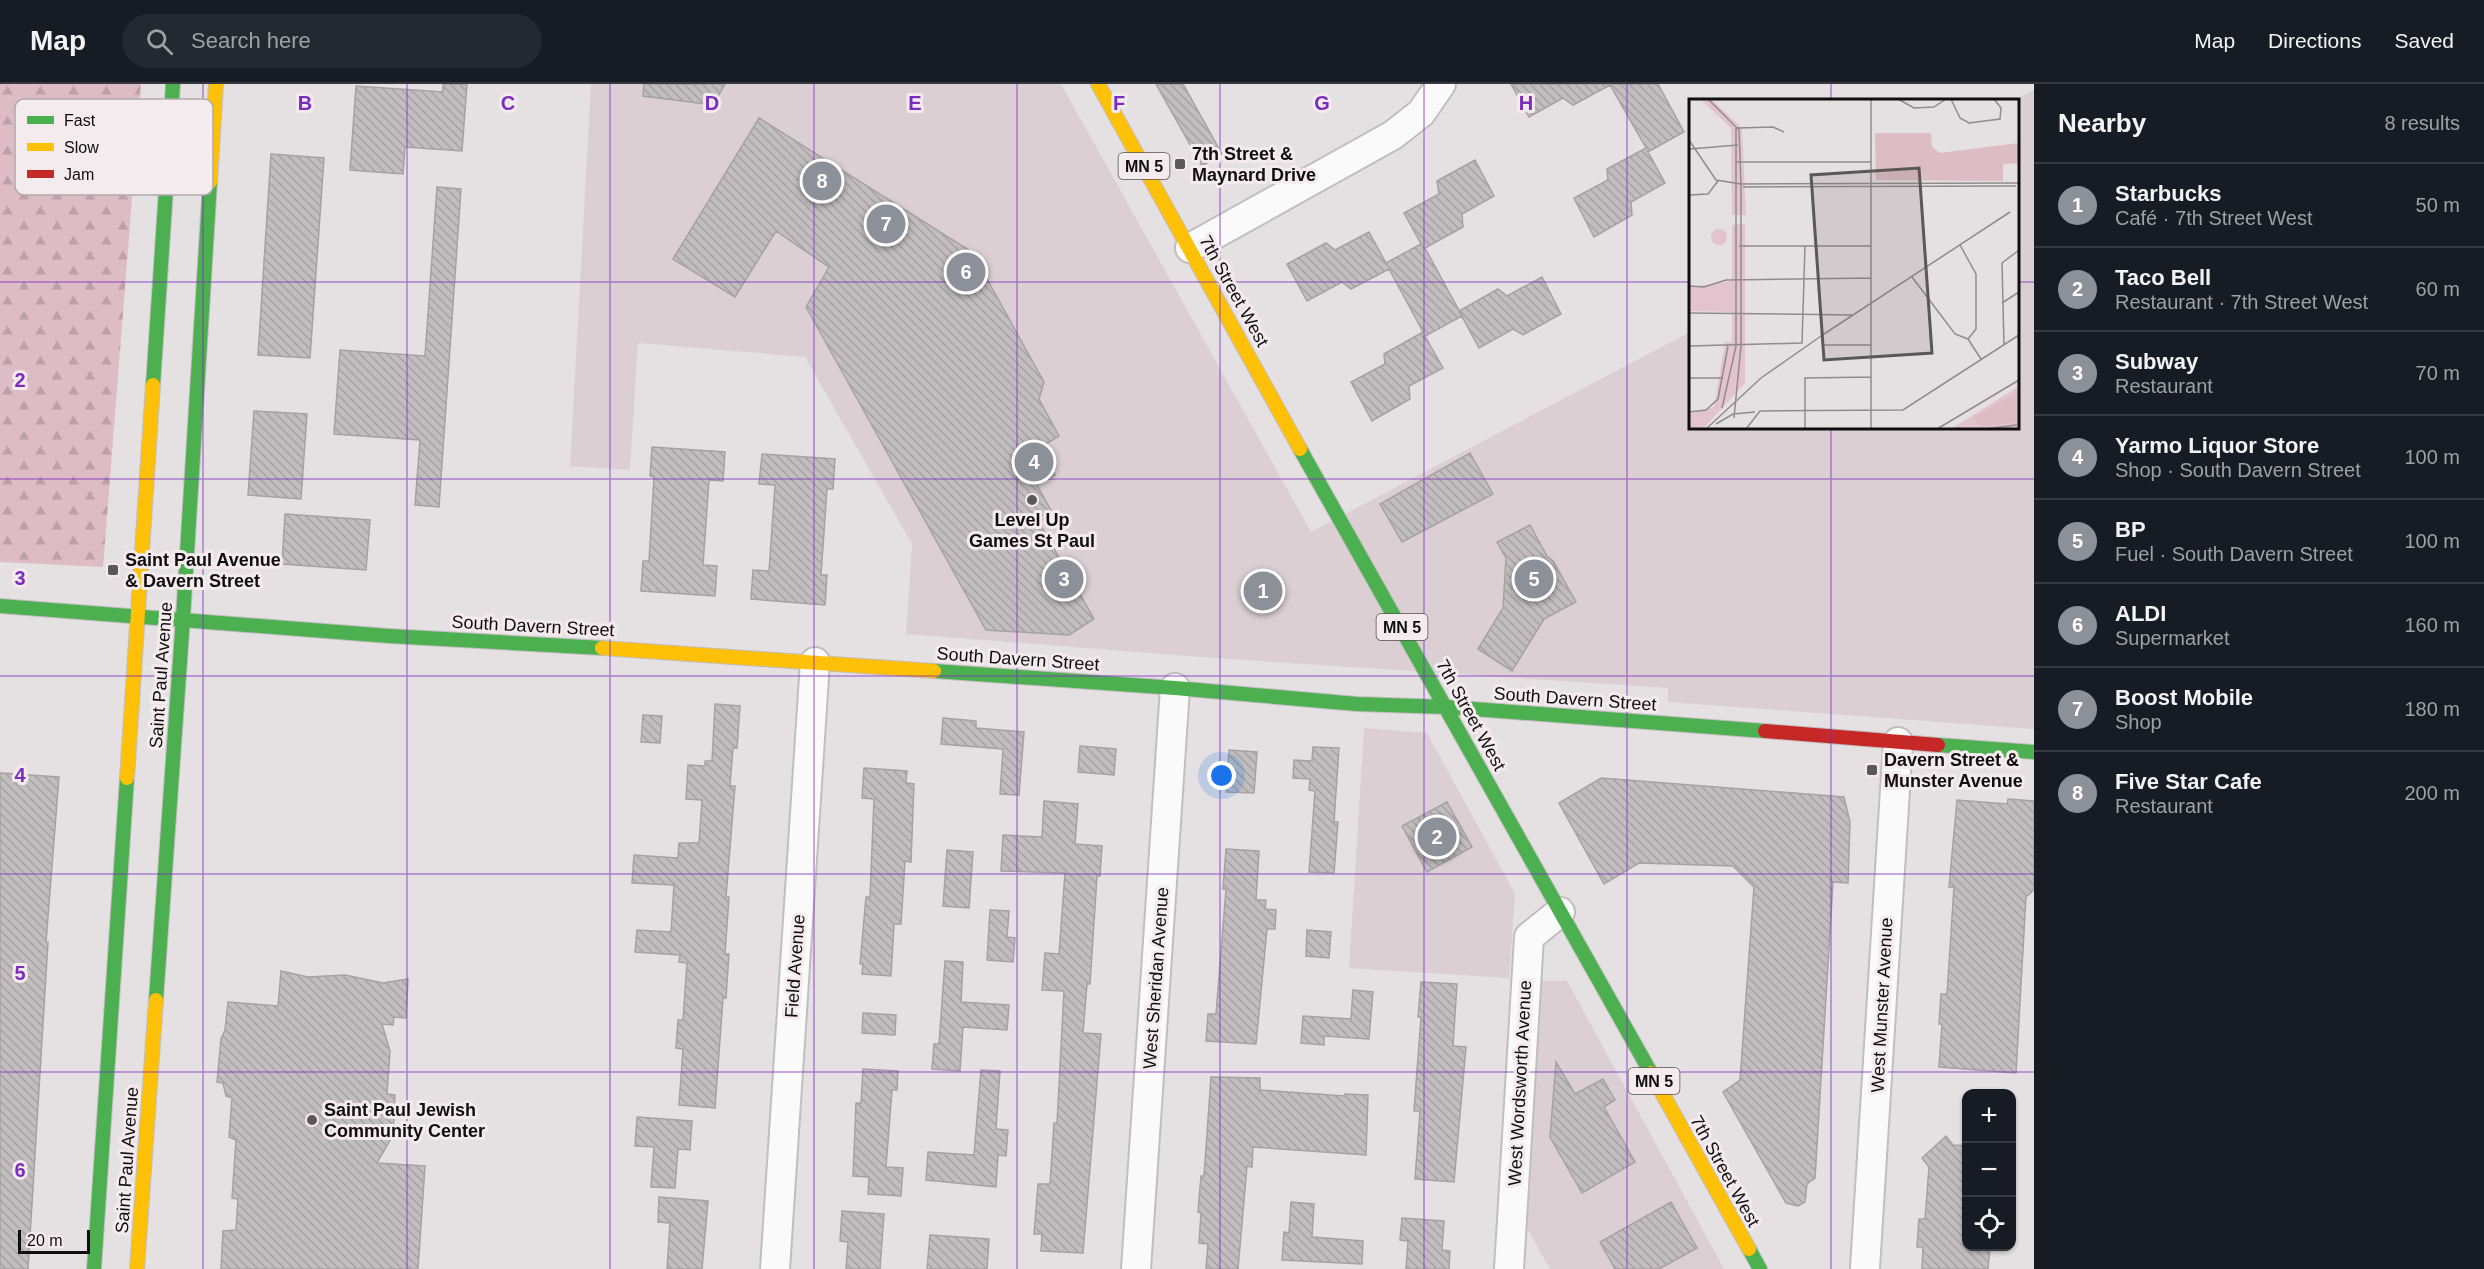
<!DOCTYPE html>
<html lang="en">
<head>
<meta charset="utf-8">
<style>
  :root { --surface:#171b24; --page:#242831; --text:#f1f3f6; --muted:#9ea1a6; --line:#363941; --accent:#8c9099 }
  body { margin:0; font-family:Arial,sans-serif; background:var(--page); color:var(--text) }
  .controls { position:absolute; right:18px; bottom:18px; display:grid; overflow:hidden; border-radius:12px; box-shadow:0 2px 4px #0004 }
  .controls button { width:54px; height:54px; display:grid; place-items:center; padding:0; border:0; border-bottom:2px solid var(--line); background:var(--surface); color:var(--text); font:30px sans-serif }
  .scale { position:absolute; left:18px; bottom:15px; width:72px; box-sizing:border-box; padding-left:6px; border:3px solid #110e0f; border-top:0; font-size:16px; line-height:21px; white-space:nowrap; color:#110e0f; -webkit-text-stroke:4px #f4ebee; paint-order:stroke }
  .you { position:absolute; left:1222px; top:692px; width:21px; height:21px; margin:-15px; border:4px solid #fff; border-radius:50%; background:#1a73e8; box-shadow:0 0 0 9px #1a73e833 }
  .badge { display:grid; place-items:center; width:39px; height:39px; border-radius:50%; background:var(--accent); color:#fff; font-size:20px; font-weight:700 }
  .pin { position:absolute; translate:-50% -50%; border:3px solid #fff; box-shadow:0 2px 6px #0006 }
  .list { margin:0; padding:0; list-style:none }
  h2 { display:flex; justify-content:space-between; align-items:center; height:78px; margin:0; padding:0 24px; font-size:26px }
  h2 small { font-size:20px; font-weight:400; color:var(--muted) }
  .list li { display:grid; grid-template-columns:39px 1fr auto; gap:18px; align-items:center; box-sizing:border-box; height:84px; padding:0 24px; border-top:2px solid var(--line) }
  .list b { display:block; font-size:22px; white-space:nowrap }
  .list p { margin:0; font-size:20px; white-space:nowrap; color:var(--muted) }
  .list em { font-size:20px; font-style:normal; color:var(--muted) }
  .icon { flex:none; width:33px; height:33px; fill:none; stroke:currentColor; stroke-width:2; stroke-linecap:round; stroke-linejoin:round }
  .map { position:relative; flex:none; width:2034px; height:1185px; overflow:hidden }
  header { display:flex; align-items:center; gap:36px; box-sizing:border-box; height:84px; padding:0 30px; background:var(--surface); border-bottom:2px solid var(--line) }
  header strong { font-size:28px }
  nav { display:flex; gap:33px; margin-inline-start:auto; font-size:21px }
  .search { width:420px; height:54px; background:var(--page); display:flex; align-items:center; gap:15px; box-sizing:border-box; padding:0 21px; border-radius:33px; color:var(--muted); font-size:22px }
  main { display:flex }
  aside { flex:1; background:var(--surface) }
  .map>svg:first-child { display:block }
  .built { fill:#dbcfd3 }
  .forest { fill:url(#forest-firs) }
  .building { fill:url(#building-back-hatch); stroke:#a6a2a3; stroke-width:1.5 }
  .lines { fill:none; stroke-linecap:round; stroke-linejoin:round }
  .street-casing { stroke:#c2bec0; stroke-width:32 }
  .fast-casing { stroke:#c2bec0; stroke-width:16 }
  .slow-casing { stroke:#c2bec0; stroke-width:16 }
  .jam-casing { stroke:#c2bec0; stroke-width:16 }
  .street { stroke:#fbfafb; stroke-width:28 }
  .fast { stroke:#4caf50; stroke-width:14 }
  .slow { stroke:#ffc107; stroke-width:14 }
  .jam { stroke:#c62828; stroke-width:14 }
  .grid { fill:none; stroke:#7b2cbf; stroke-width:1.5; stroke-opacity:0.55 }
  .poi-dot { fill:#5b5859; stroke:#f4ebee; stroke-width:2 }
  .labels { text-anchor:middle; stroke-width:6; stroke-linejoin:round; paint-order:stroke }
  .shield { fill:#f4ebee; stroke:#555052; stroke-width:1.5 }
  .shield-label { font-size:16px; font-weight:bold; fill:#110e0f }
  .poi-label { font-size:18px; font-weight:bold; fill:#110e0f; stroke:#f4ebee; text-anchor:start }
  .street-label { font-size:18px; fill:#110e0f; stroke:#f4ebee }
  .inset-road { fill:none; stroke:#908c8e; stroke-width:1.5 }
  .view { fill:#5b5859; fill-opacity:0.15; stroke:#5b5859; stroke-width:3 }
  .inset-edge { fill:none; stroke:#110e0f; stroke-width:3 }
  .key { fill:#f4ebee; stroke:#b0a9ab; stroke-width:1.5 }
  .key-label { font-size:16px; fill:#110e0f }
  .grid-label { font-size:20px; text-anchor:middle; font-weight:bold; fill:#7b2cbf; stroke:#f4ebee; stroke-width:6; stroke-linejoin:round; paint-order:stroke }
</style>
</head>
<body>
<header>
<strong>Map</strong>
<div class="search"><svg class="icon" aria-label="search" viewBox="0 0 24 24"><circle cx="10" cy="10" r="6"/><path d="M15 15l6 6"/></svg>Search here</div>
<nav><a>Map</a><a>Directions</a><a>Saved</a></nav>
</header>
<main>
<div class="map">
<svg width="2034" height="1185" viewBox="0 0 2034 1185">
  <defs>
    <pattern id="forest-firs" width="22" height="20" patternUnits="userSpaceOnUse" patternTransform="scale(1.5)"><rect width="22" height="20" fill="#debcc6"/><path d="M5 1l3.5 6h-7zM16 11l3.5 6h-7z" fill="#bda0a9"/></pattern>
    <pattern id="building-back-hatch" width="6" height="6" patternUnits="userSpaceOnUse" patternTransform="scale(1.5)"><rect width="6" height="6" fill="#c2bec0"/><path d="M-1 5l2 2M0 0l6 6M5-1l2 2" fill="none" stroke="#a6a2a4"/></pattern>
  </defs>
  <rect width="100%" height="100%" fill="#e5e0e2"/>
  <path class="built" d="M591 0H1061L1311 448 1690 248V344H2018V16H2014L2034 6V645L1668 618V604L1214 574 906 550 912 460 805 273 638 259 630 386 570 382Z
    M1364 644 1427 649 1515 810 1509 894 1349 884Z
    M1542 897H1567L1724 1185H1550L1524 1139Z"/>
  <path class="forest" d="M0 0H141L103 483 0 478Z"/>
  <path class="building" d="M443 0H467L462 67 405 63 403 90 350 86 356 2 443 8Z
    M644 0H725L713 21 643 12Z
    M1156 0H1183L1222 70 1202 82Z
    M1511 0H1658L1684 48 1648 68 1647 66 1665 99 1631 118 1632 131 1594 153 1574 114 1608 96 1607 85 1646 64 1610 1 1573 21 1563 14 1529 33Z
    M759 34 972 168 1044 298 1039 315 1059 352 1041 363 1055 391 1037 401 1053 430 1039 438 1094 535 1069 551 986 546 806 223 829 183 776 147 735 213 673 175Z
    M271 70 324 74 310 274 258 271Z
    M1475 76 1494 112 1462 130 1463 143 1425 164 1462 232 1425 252 1443 284 1409 302 1410 315 1372 337 1351 298 1385 280 1384 270 1423 248 1389 185 1351 205 1342 198 1307 217 1287 180 1326 159 1335 166 1369 148 1386 179 1421 160 1404 129 1439 110 1437 97Z
    M437 103 461 105 439 423 415 421 420 356 334 350 340 266 425 272Z
    M1542 193 1561 230 1523 251 1513 245 1479 264 1459 227 1498 205 1507 212Z
    M254 327 307 330 301 415 248 411Z
    M652 363 725 368 723 397 709 396 703 481 717 482 715 512 641 507 643 477H649L654 393 650 392Z
    M1470 369 1493 410 1402 458 1380 420Z
    M762 370 835 375 833 405H827L821 491H827L825 521 751 515 753 486 769 487 775 401 759 400Z
    M285 430 370 436 366 486 282 480Z
    M1530 441 1547 472 1553 477 1576 518 1544 535 1512 587 1478 565 1503 524 1506 474 1497 458Z
    M715 620 740 622 737 664H733L730 702H735L726 813H729L725 870H729L726 914H723L715 1024 679 1021 683 965 676 964 678 936H683L687 879 679 878 680 871 635 868 637 846 671 848 674 801 632 799 634 771 678 774 679 759H699L702 716 686 715 688 681 705 682V677H712Z
    M643 631 662 632 660 659 641 658Z
    M943 634 976 637V644L1024 648 1019 711 1000 710 1003 665 941 660Z
    M1080 662 1116 665 1114 691 1078 688Z
    M1313 663 1339 664 1334 738H1338L1334 789 1309 788 1315 707 1309 706 1310 695 1293 694 1294 676 1312 677Z
    M1229 666 1257 668 1254 709 1226 708Z
    M864 684 907 687 906 699 914 700 911 778 905 777 901 840H894L891 892 862 890 863 880H860L866 813H870L874 715 862 714Z
    M0 689 59 693 46 858H48L28 1185H0Z
    M1601 694 1844 713 1850 738 1848 799 1833 798 1815 1094 1807 1100 1805 1118 1798 1122 1786 1119 1723 1008 1740 996 1754 803 1733 782 1639 779 1604 800 1559 719Z
    M2008 715 2034 717V806L2026 813 2016 989 1939 983 1942 940H1939L1941 910H1947L1954 803H1949L1957 716 2007 720Z
    M1044 717 1078 720 1075 760 1102 762 1100 792H1097L1090 900H1087L1083 949 1101 950 1083 1169 1041 1167 1042 1150H1034L1038 1100H1050L1054 1039H1057L1064 907 1042 906 1045 869 1059 870 1065 789 1001 787 1003 751 1042 753Z
    M1447 718 1472 763 1427 788 1402 742Z
    M1226 765 1259 767 1256 816H1266L1265 825 1276 826 1275 845H1267L1256 960 1206 957 1208 930H1216L1226 805H1223Z
    M947 766 973 768 969 824 943 822Z
    M990 826 1009 827 1007 853 1015 854 1013 878 987 876Z
    M1307 846 1331 848 1329 874 1306 872Z
    M945 877 963 878 961 918 1009 921 1007 946 963 943 960 987 932 985 934 960H939Z
    M281 887 308 893 345 891 383 899 408 895 406 934 394 933 393 941 382 940 390 967 387 1010 395 1011 393 1051 377 1079 425 1082 418 1185H221L223 1147 236 1146 238 1115 232 1114 236 1056 229 1053 232 1014 226 1012 223 999 217 998 221 955 225 946 228 918 278 922Z
    M1421 898 1457 900 1453 962 1466 963 1454 1098 1415 1095 1420 1027H1414L1421 933H1418Z
    M1353 906 1373 908 1369 955 1324 952V961L1301 959 1303 932 1351 935Z
    M863 929 896 931 895 951 862 949Z
    M1556 978 1575 1010 1603 995 1615 1016 1604 1023 1635 1078 1582 1109 1550 1053Z
    M863 985 898 987 897 1006H892L886 1083 903 1084 901 1112 868 1110 869 1093 853 1092 856 1019H861Z
    M981 986 1000 987 996 1045 1008 1046 1006 1072 998 1071 996 1103 926 1096 928 1068 974 1071Z
    M1211 993 1260 994V1006L1345 1012V1010L1368 1011 1366 1071 1253 1063 1252 1083 1247 1082 1238 1185H1206L1208 1160 1199 1159 1201 1129 1198 1128 1201 1092H1204Z
    M637 1033 692 1037 690 1066 678 1065 675 1104 651 1103 654 1063 635 1062Z
    M1946 1052 1953 1061 1966 1062V1162H1990L1988 1185H1922L1923 1163H1917L1919 1135H1925L1929 1083 1922 1074Z
    M659 1113 708 1117 702 1185H667L670 1139 658 1138Z
    M1291 1118 1314 1120 1312 1153 1363 1157 1362 1180 1282 1176 1284 1148 1289 1149Z
    M1671 1118 1697 1164 1659 1185H1615L1600 1158Z
    M842 1127 884 1130 880 1185H846L848 1158 840 1157Z
    M1402 1134 1444 1137 1442 1166 1450 1167 1449 1185H1406L1408 1157 1400 1156Z
    M930 1151 989 1155 987 1185H927Z"/>
  <g class="lines">
    <defs>
      <path id="street" d="M1190 164 1393 51 1421 29 1441 0
        M1865 1184 1898 658
        M775 1185 815 578
        M1136 1185 1175 604
        M1509 1185 1529 853 1560 828"/>
      <path id="fast" d="M153 301 173 0
        M1300 365 1651 989
        M0 522 389 552 602 564
        M934 587 1175 604 1357 620 1447 623 1765 647
        M1938 661 2034 668
        M156 916 183 534 210 98
        M1749 1165 1760 1185
        M94 1185 127 694"/>
      <path id="slow" d="M1098 0 1300 365
        M210 98 216 0
        M602 564 934 587
        M127 694 153 301
        M1651 989 1749 1165
        M137 1185 156 916"/>
      <path id="jam" d="M1765 647 1938 661"/>
    </defs>
    <use href="#street" class="street-casing"/>
    <use href="#fast" class="fast-casing"/>
    <use href="#slow" class="slow-casing"/>
    <use href="#jam" class="jam-casing"/>
    <use href="#street" class="street"/>
    <use href="#fast" class="fast"/>
    <use href="#slow" class="slow"/>
    <use href="#jam" class="jam"/>
  </g>
  <path class="grid" d="M203 0V1185M407 0V1185M610 0V1185M814 0V1185M1017 0V1185M1220 0V1185M1424 0V1185M1627 0V1185M1831 0V16M0 198H1690M2018 198H2034M1831 344V1185M0 395H2034M0 592H2034M0 790H2034M0 988H2034"/>
  <g class="poi-dot">
    <rect x="1174" y="74" width="12" height="12" rx="3"/>
    <circle cx="1032" cy="416" r="6"/>
    <rect x="107" y="480" width="12" height="12" rx="3"/>
    <rect x="1866" y="680" width="12" height="12" rx="3"/>
    <circle cx="312" cy="1036" r="6"/>
  </g>
  <g class="labels">
    <g class="shield">
      <rect x="1118.5" y="69" width="51" height="26" rx="4.5"/>
      <rect x="1376.5" y="530" width="51" height="26" rx="4.5"/>
      <rect x="1628.5" y="984" width="51" height="26" rx="4.5"/>
    </g>
    <g class="shield-label">
      <text x="1144" y="88">MN 5</text>
      <text x="1402" y="549">MN 5</text>
      <text x="1654" y="1003">MN 5</text>
    </g>
    <g class="poi-label">
      <text x="1192" y="76">7th Street &amp;<tspan x="1192" dy="21">Maynard Drive</tspan></text>
      <text x="1032" y="442" text-anchor="middle">Level Up<tspan x="1032" dy="21">Games St Paul</tspan></text>
      <text x="125" y="482">Saint Paul Avenue<tspan x="125" dy="21">&amp; Davern Street</tspan></text>
      <text x="1884" y="682">Davern Street &amp;<tspan x="1884" dy="21">Munster Avenue</tspan></text>
      <text x="324" y="1032">Saint Paul Jewish<tspan x="324" dy="21">Community Center</tspan></text>
    </g>
    <g class="street-label">
      <text transform="translate(1234 207) rotate(61)" y="6">7th Street West</text>
      <text transform="translate(533 542) rotate(3)" y="6">South Davern Street</text>
      <text transform="translate(1018 575) rotate(4)" y="6">South Davern Street</text>
      <text transform="translate(161 591) rotate(-86)" y="6">Saint Paul Avenue</text>
      <text transform="translate(1575 615) rotate(4)" y="6">South Davern Street</text>
      <text transform="translate(1471 631) rotate(61)" y="6">7th Street West</text>
      <text transform="translate(795 882) rotate(-86)" y="6">Field Avenue</text>
      <text transform="translate(1156 894) rotate(-86)" y="6">West Sheridan Avenue</text>
      <text transform="translate(1882 921) rotate(-87)" y="6">West Munster Avenue</text>
      <text transform="translate(1520 999) rotate(-87)" y="6">West Wordsworth Avenue</text>
      <text transform="translate(127 1076) rotate(-86)" y="6">Saint Paul Avenue</text>
      <text transform="translate(1725 1087) rotate(61)" y="6">7th Street West</text>
    </g>
  </g>
  <g transform="translate(1689 15)">
    <rect width="330" height="330" fill="#e5e0e2"/>
    <path d="M11 0H22L53 29 57 116H43L42 29ZM56 125V284L14 330H0V315L25 308 36 243H43V213L0 212V188L43 182V126ZM22 138a8 8 0 1 1 16 0a8 8 0 1 1-16 0ZM330 287V330H262Z" fill="#e3c4ce"/>
    <path d="M186 34H242L243 48 251 54 330 44V64L314 65V82L187 81ZM330 292V323L293 328 284 319Z" fill="#debcc6"/>
    <path class="inset-road" d="M19 0 50 31 52 85 330 84M209 0 225 9 245 8 257 0M262 0 271 19 280 24 311 20 312 9 305 0M48 29 84 28 95 33M0 41 27 81 52 85V247L45 319M1 50 49 46M47 63H182M47 85V29M54 88 327 87M0 96 19 95 29 82M271 146 287 175V230L279 240M50 147H182M223 178 266 235 279 240M0 187 15 188 37 181 182 179M313 204 330 193M0 214 164 216M135 235 321 113M279 240 292 260M134 246H182M315 246 313 164 330 151M0 247 113 244 116 147M47 247V85M0 279H34M33 309 47 247M0 313 17 311 29 300 39 247M27 325 44 315 66 313M17 330 72 279 135 235M57 330 71 312 214 311 330 236M116 330V279L182 278M182 330V0M248 330 330 281M295 330 328 326"/>
    <path class="view" d="M230 69 243 254 135 261 122 76Z"/>
    <rect width="330" height="330" class="inset-edge"/>
  </g>
  <rect x="15" y="15" width="198" height="96" rx="9" class="key"/>
  <rect x="27" y="32" width="27" height="8" fill="#4caf50"/>
  <rect x="27" y="59" width="27" height="8" fill="#ffc107"/>
  <rect x="27" y="86" width="27" height="8" fill="#c62828"/>
  <g class="key-label">
    <text x="64" y="42">Fast</text>
    <text x="64" y="69">Slow</text>
    <text x="64" y="96">Jam</text>
  </g>
  <g class="grid-label">
    <text x="305" y="26">B</text>
    <text x="508" y="26">C</text>
    <text x="712" y="26">D</text>
    <text x="915" y="26">E</text>
    <text x="1119" y="26">F</text>
    <text x="1322" y="26">G</text>
    <text x="1526" y="26">H</text>
    <text x="20" y="303">2</text>
    <text x="20" y="501">3</text>
    <text x="20" y="698">4</text>
    <text x="20" y="896">5</text>
    <text x="20" y="1093">6</text>
  </g>
</svg>
<div class="controls">
<button>+</button>
<button>−</button>
<button><svg class="icon" aria-label="locate" viewBox="0 0 24 24"><circle cx="12" cy="12" r="6"/><path d="M12 2v4M12 18v4M2 12h4M18 12h4"/></svg></button>
</div>
<div class="scale">20 m</div>
<div class="you"></div>
<div class="pin badge" style="left:1263px;top:507px">1</div>
<div class="pin badge" style="left:1437px;top:753px">2</div>
<div class="pin badge" style="left:1064px;top:495px">3</div>
<div class="pin badge" style="left:1034px;top:378px">4</div>
<div class="pin badge" style="left:1534px;top:495px">5</div>
<div class="pin badge" style="left:966px;top:188px">6</div>
<div class="pin badge" style="left:886px;top:140px">7</div>
<div class="pin badge" style="left:822px;top:97px">8</div>
</div>
<aside>
<h2>Nearby<small>8 results</small></h2>
<ul class="list">
<li><span class="badge">1</span><div><b>Starbucks</b><p>Café · 7th Street West</p></div><em>50 m</em></li>
<li><span class="badge">2</span><div><b>Taco Bell</b><p>Restaurant · 7th Street West</p></div><em>60 m</em></li>
<li><span class="badge">3</span><div><b>Subway</b><p>Restaurant</p></div><em>70 m</em></li>
<li><span class="badge">4</span><div><b>Yarmo Liquor Store</b><p>Shop · South Davern Street</p></div><em>100 m</em></li>
<li><span class="badge">5</span><div><b>BP</b><p>Fuel · South Davern Street</p></div><em>100 m</em></li>
<li><span class="badge">6</span><div><b>ALDI</b><p>Supermarket</p></div><em>160 m</em></li>
<li><span class="badge">7</span><div><b>Boost Mobile</b><p>Shop</p></div><em>180 m</em></li>
<li><span class="badge">8</span><div><b>Five Star Cafe</b><p>Restaurant</p></div><em>200 m</em></li>
</ul>
</aside>
</main>
</body>
</html>
